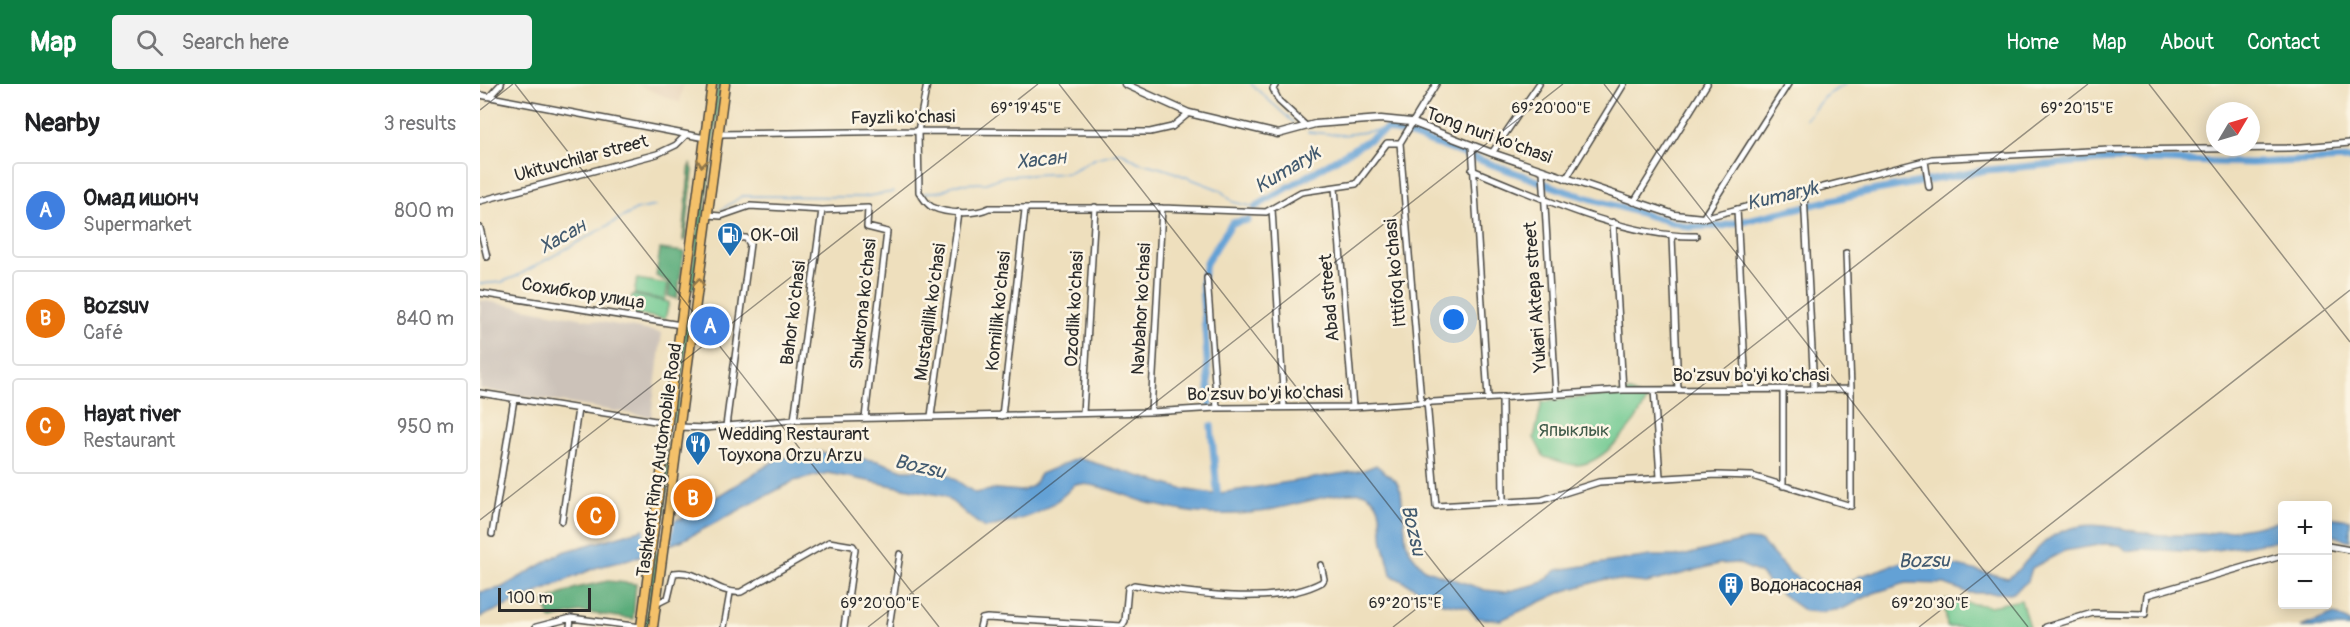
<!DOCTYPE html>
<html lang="en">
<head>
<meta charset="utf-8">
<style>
  :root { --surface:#fff; --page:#f2f2f2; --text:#202124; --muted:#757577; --line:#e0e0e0; --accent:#0b8043 }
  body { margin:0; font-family:Pangolin,sans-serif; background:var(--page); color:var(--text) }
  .controls { position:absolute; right:18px; bottom:18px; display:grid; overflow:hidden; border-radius:6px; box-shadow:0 3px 15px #0003 }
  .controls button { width:54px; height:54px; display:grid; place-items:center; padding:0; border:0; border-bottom:2px solid var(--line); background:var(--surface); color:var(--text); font:30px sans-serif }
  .compass { position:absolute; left:1726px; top:18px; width:54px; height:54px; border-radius:50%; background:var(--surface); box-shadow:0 3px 15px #0003; rotate:52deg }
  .scale { position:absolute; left:18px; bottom:15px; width:93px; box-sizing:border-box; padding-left:6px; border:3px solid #2b2b2b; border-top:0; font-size:16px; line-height:21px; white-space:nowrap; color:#2b2b2b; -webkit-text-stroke:4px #fcf5e5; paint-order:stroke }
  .you { position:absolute; left:974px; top:236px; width:21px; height:21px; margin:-15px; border:4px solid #fff; border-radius:50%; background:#1a73e8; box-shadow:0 0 0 9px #1a73e833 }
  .badge { display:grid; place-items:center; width:39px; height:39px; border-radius:50%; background:var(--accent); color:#fff; font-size:20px; font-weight:700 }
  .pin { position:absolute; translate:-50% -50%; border:3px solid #fff; box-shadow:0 2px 6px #0006 }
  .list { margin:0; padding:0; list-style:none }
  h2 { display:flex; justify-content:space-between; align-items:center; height:78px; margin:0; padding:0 24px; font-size:26px }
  h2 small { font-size:20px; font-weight:400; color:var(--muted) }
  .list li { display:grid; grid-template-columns:39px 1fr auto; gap:18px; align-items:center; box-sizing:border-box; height:96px; margin:0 12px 12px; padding:0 12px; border:2px solid var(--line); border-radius:6px }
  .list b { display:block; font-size:22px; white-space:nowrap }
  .list p { margin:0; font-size:20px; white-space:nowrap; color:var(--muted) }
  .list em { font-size:20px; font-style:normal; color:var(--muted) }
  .icon { flex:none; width:33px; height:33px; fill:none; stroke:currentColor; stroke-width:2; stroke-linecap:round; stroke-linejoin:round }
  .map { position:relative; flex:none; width:1870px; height:543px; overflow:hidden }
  header { display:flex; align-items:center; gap:36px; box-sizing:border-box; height:84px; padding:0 30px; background:var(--accent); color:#fff }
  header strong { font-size:28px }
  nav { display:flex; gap:33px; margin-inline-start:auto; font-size:21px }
  .search { width:420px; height:54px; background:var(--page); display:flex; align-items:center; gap:15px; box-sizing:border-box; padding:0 21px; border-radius:6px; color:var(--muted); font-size:22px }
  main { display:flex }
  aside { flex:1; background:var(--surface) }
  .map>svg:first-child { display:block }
  .built { fill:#e5d0b5 }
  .industrial { fill:#ccc2b9 }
  .green { fill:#6dc88f; stroke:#4c7a5d; stroke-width:1.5 }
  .forest { fill:#5aac7a; stroke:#426c52; stroke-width:1.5 }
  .water { fill:#64a1d5; stroke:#486680; stroke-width:1.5 }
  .pier { fill:#eedfbd }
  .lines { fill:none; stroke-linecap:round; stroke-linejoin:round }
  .stream { stroke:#64a1d5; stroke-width:1.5 }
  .canal { stroke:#64a1d5; stroke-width:7 }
  .minor-casing { stroke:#484641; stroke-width:8 }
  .tertiary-casing { stroke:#484641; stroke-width:9 }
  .trunk-casing { stroke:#484641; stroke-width:11 }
  .minor { stroke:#fff; stroke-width:5 }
  .tertiary { stroke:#fff; stroke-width:6 }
  .trunk { stroke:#f4c16a; stroke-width:8 }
  .oneway { stroke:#90764a }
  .ticks { fill:none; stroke:#2b2b2b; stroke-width:1.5; stroke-opacity:0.45 }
  .labels { text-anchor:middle; stroke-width:5; stroke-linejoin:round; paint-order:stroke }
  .street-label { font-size:18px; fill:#2b2b2b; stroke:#fcf5e5 }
  .poi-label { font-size:18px; fill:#2b2b2b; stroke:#fcf5e5; text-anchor:start }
  .park-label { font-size:18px; fill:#3f5a49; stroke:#fcf5e5 }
  .water-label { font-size:20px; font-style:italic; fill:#425a6f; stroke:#fcf5e5 }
  .ticks-label { font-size:15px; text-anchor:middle; fill:#2b2b2b; stroke:#fcf5e5; stroke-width:5; stroke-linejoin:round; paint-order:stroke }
</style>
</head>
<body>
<header>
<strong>Map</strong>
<div class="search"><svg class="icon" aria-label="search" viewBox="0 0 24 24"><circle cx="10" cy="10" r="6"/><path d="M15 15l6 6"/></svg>Search here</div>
<nav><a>Home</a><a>Map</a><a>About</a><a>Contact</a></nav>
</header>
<main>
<aside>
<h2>Nearby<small>3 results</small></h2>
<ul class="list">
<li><span class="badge" style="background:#3f7fe0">A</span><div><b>Омад ишонч</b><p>Supermarket</p></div><em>800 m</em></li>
<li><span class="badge" style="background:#e8710a">B</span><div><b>Bozsuv</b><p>Café</p></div><em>840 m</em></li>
<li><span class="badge" style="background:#e8710a">C</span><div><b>Hayat river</b><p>Restaurant</p></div><em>950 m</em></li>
</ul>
</aside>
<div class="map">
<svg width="1870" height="543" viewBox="0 0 1870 543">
  <rect width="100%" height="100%" fill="#fcf5e5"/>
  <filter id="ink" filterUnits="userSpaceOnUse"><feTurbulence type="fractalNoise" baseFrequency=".0167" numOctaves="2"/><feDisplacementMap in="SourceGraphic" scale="12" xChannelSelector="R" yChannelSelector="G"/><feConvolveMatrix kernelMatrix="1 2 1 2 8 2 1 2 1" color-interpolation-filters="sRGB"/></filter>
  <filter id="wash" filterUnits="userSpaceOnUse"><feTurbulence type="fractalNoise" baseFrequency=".008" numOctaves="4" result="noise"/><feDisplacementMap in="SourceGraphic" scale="24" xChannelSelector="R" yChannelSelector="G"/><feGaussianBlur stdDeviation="1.35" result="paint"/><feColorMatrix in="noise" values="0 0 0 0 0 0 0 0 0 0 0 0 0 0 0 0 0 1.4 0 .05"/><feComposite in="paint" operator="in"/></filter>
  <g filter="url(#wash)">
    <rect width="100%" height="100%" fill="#eedfbd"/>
    <path class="built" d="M156 0H203L200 19Z"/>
    <path class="industrial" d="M0 216 182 249 171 333 0 305Z"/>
    <path class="green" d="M237 0H241L214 205 210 204Z
      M157 195 188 200 185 216 154 210Z
      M152 211 189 218 185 235 149 229Z
      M205 235 210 236 196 339 192 338Z
      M1150 308 1167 316C1157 338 1124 380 1097 381 1086 381 1074 375 1064 373L1054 354 1062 318Z
      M191 346 195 347 170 543H165Z
      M1464 516 1510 522 1541 516 1549 543H1467Z"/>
    <path class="forest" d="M210 79 213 86 205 157 203 156Z
      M180 165 204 168 197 215 188 212 190 199 176 192Z
      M128 497 156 500 153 535 101 528 70 535 64 518 96 504Z"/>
    <path class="water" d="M339 368 398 377 423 386H448L467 390 495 409 516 405 542 407 553 402 560 390 598 374 702 405 734 410 884 386 896 381 916 397 921 407 926 457 931 469 944 485 1005 506 1025 508 1061 499 1077 486 1170 472H1202L1267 456 1281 457 1309 488 1326 500 1360 503 1380 492 1423 478 1447 475 1528 494C1548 480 1559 456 1583 447 1617 433 1649 449 1683 451 1718 453 1768 444 1802 437V456L1723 468 1660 465 1647 467 1640 461 1624 460 1584 467 1552 484 1548 497 1533 509H1489L1465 500 1426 499 1394 509 1362 525 1341 528 1325 527 1293 504 1280 489 1257 479 1239 480 1167 499 1126 495 1084 507 1021 536 997 534 987 523 963 519 911 491C909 480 906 470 903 459 900 442 905 420 887 410 872 402 800 426 779 428 737 433 706 430 665 418 643 411 619 399 595 400 567 431 544 435 505 444 489 434 479 422 464 412L348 389 314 397 203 456 154 474 115 484 0 533V508L21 504 83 468 203 434 299 374Z
      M1848 433 1870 436V457L1848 450Z
      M1854 530 1870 539V543H1821Z"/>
    <path class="pier" d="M195 433 190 464 161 473 165 442Z"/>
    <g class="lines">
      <path class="stream" d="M771 0 813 38
        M1326 35 1344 13 1365 0
        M828 48 863 51 907 45
        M444 109 463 107 475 100 506 99 525 92 588 89 616 74 641 68 658 78 688 86 740 106 753 118 775 123
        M241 126 262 112 382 113 413 108
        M0 200 22 198 37 192 156 126 175 122"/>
      <path class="canal" d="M775 123 907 45 931 51 1088 108 1208 143 1243 142 1386 108 1506 86 1632 75 1771 79 1870 75
        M730 321 722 199 726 179 752 139 768 136
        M731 342 738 417"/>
    </g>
  </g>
  <g filter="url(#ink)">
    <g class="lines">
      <defs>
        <path id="minor" d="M447 0 438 47 439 108C443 113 446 120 452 123 467 130 495 131 509 124H682L786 128 821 108 876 100 907 59H920
          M796 0 793 5 799 17 826 42
          M0 11 225 54
          M10 12 21 0
          M239 50 438 47 670 48 692 43 709 29
          M992 62 1008 314
          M1012 69 1059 0
          M1445 77 1449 103
          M992 86C1056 112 1147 154 1216 152
          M1063 87 1076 312
          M1086 95 1144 0
          M855 104 873 323
          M1324 110 1334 305
          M0 117 177 70 196 61 206 51
          M1154 118 1227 0
          M792 125 804 323
          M1257 125 1266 305
          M228 131 241 132 270 122 342 126 388 124 387 143 407 148 385 334
          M1223 134 1452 75 1630 66 1810 64 1870 59
          M1223 134 1308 0
          M1133 138 1143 306
          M0 144 7 173
          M1192 153 1198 306
          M727 194 737 324
          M0 209 201 241
          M1174 306 1180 393
          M0 309 188 339
          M1022 313 1023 418
          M941 317 920 59 956 0
          M947 317 956 422 1062 416 1119 398 1237 391 1272 392 1371 422V305L1366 169
          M671 328 682 124
          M603 329 615 123
          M451 332 479 128
          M522 332 545 126
          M314 336 342 126
          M246 342 270 160 266 154 251 153
          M200 343 225 344 314 336 671 328 737 324 873 323 1143 306 1371 305
          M1303 402V305
          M82 437 98 325
          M12 450 34 315
          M1848 462 1870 466
          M176 520 188 514 194 489C218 484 236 511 261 508L349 458 373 462 375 465 364 543
          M56 543 91 534 161 543
          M90 543 91 534
          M244 543 250 509
          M409 543 420 470
          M500 543 502 535 507 534 642 542 645 537 648 504 654 501C707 508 794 524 842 498L844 495 841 481
          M1566 543 1613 529 1665 530 1667 511 1802 472"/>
        <path id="tertiary" d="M645 0 709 29 798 50 835 40 901 35 931 38 1012 69 1195 131 1223 134"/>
        <path id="trunk" d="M161 543 232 0
          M173 543 245 0"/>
      </defs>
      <use href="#minor" class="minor-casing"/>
      <use href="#tertiary" class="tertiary-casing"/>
      <use href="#trunk" class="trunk-casing"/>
      <use href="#minor" class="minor"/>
      <use href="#tertiary" class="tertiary"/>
      <use href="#trunk" class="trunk"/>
    </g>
    <defs><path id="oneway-chevron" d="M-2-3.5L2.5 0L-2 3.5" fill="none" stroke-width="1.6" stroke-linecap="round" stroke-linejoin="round" transform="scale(1.5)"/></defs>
    <g class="oneway">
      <use href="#oneway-chevron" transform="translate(222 79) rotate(97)"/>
      <use href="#oneway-chevron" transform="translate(219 198) rotate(-83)"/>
    </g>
  </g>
  <path class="ticks" d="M35 0 459 543M579 0 1004 543M1124 0 1548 543M1669 0 1870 258M0 26 33 0M0 436 558 0M388 543 1083 0M913 543 1608 0M1439 543 1870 206"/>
  <defs>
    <symbol id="fuel-pin" viewBox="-11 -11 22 30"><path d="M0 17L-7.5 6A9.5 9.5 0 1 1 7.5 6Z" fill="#1f6fb2" stroke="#fcf5e5"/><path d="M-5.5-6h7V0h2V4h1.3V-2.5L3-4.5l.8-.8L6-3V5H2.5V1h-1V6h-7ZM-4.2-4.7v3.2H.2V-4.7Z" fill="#fff"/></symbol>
    <symbol id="restaurant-pin" viewBox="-11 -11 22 30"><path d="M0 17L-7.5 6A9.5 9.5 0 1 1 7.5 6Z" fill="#1f6fb2" stroke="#fcf5e5"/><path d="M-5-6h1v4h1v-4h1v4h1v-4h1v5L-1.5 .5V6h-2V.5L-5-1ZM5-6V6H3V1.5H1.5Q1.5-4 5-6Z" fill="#fff"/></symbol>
    <symbol id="building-pin" viewBox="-11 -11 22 30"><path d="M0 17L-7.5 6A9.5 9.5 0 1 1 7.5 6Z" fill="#1f6fb2" stroke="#fcf5e5"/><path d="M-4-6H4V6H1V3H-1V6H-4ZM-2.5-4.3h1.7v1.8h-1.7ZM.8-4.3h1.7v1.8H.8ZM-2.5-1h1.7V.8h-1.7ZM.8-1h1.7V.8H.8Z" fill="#fff"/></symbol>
  </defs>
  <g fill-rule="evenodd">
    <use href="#fuel-pin" x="235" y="136" width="30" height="40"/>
    <use href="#restaurant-pin" x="203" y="345" width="30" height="40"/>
    <use href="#building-pin" x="1236" y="486" width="30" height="40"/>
  </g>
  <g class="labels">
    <g class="street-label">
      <text transform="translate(423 33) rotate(-1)" y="6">Fayzli ko'chasi</text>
      <text transform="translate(1009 51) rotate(20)" y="6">Tong nuri ko'chasi</text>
      <text transform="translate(101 74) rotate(-15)" y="6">Ukituvchilar street</text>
      <text transform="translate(915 189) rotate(-95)" y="6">Ittifoq ko'chasi</text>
      <text transform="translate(103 209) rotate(9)" y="6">Сохибкор улица</text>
      <text transform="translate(1055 213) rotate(-94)" y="6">Yukari Aktepa street</text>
      <text transform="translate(849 214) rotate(-95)" y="6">Abad street</text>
      <text transform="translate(383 220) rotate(-84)" y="6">Shukrona ko'chasi</text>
      <text transform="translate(594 225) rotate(-87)" y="6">Ozodlik ko'chasi</text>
      <text transform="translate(661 225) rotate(-87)" y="6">Navbahor ko'chasi</text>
      <text transform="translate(518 227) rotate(-84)" y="6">Komillik ko'chasi</text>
      <text transform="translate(450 228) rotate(-82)" y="6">Mustaqillik ko'chasi</text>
      <text transform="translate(313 229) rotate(-83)" y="6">Bahor ko'chasi</text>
      <text x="1271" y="297">Bo'zsuv bo'yi ko'chasi</text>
      <text transform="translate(785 309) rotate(-1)" y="6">Bo'zsuv bo'yi ko'chasi</text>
      <text transform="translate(179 376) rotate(-82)" y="6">Tashkent Ring Automobile Road</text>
    </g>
    <g class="poi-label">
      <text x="270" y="157">OK-Oil</text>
      <text x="238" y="356">Wedding Restaurant<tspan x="238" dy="21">Toyxona Orzu Arzu</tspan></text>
      <text x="1270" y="507">Водонасосная</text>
    </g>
    <g class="park-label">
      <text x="1094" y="352">Япыклык</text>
    </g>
    <g class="water-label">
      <text transform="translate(561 75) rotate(-6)" y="7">Хасан</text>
      <text transform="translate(807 85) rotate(-31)" y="7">Kumaryk</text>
      <text transform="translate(1302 111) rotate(-13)" y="7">Kumaryk</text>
      <text transform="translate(82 152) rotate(-29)" y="7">Хасан</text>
      <text transform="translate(440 382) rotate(13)" y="7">Bozsu</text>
      <text transform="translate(934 446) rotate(77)" y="7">Bozsu</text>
      <text transform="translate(1444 476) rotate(-1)" y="7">Bozsu</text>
    </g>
  </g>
  <g class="ticks-label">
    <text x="546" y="29">69°19'45"E</text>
    <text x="1071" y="29">69°20'00"E</text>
    <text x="1597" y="29">69°20'15"E</text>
    <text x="400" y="524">69°20'00"E</text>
    <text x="925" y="524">69°20'15"E</text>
    <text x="1450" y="524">69°20'30"E</text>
  </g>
</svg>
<div class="controls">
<button>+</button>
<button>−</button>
</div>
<svg class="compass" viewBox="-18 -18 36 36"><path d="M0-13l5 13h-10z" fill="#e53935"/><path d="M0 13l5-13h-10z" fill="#757577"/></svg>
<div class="scale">100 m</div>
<div class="you"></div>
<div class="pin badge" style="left:230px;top:242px;background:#3f7fe0">A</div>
<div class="pin badge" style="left:213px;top:414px;background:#e8710a">B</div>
<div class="pin badge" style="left:116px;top:432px;background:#e8710a">C</div>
</div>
</main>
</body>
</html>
